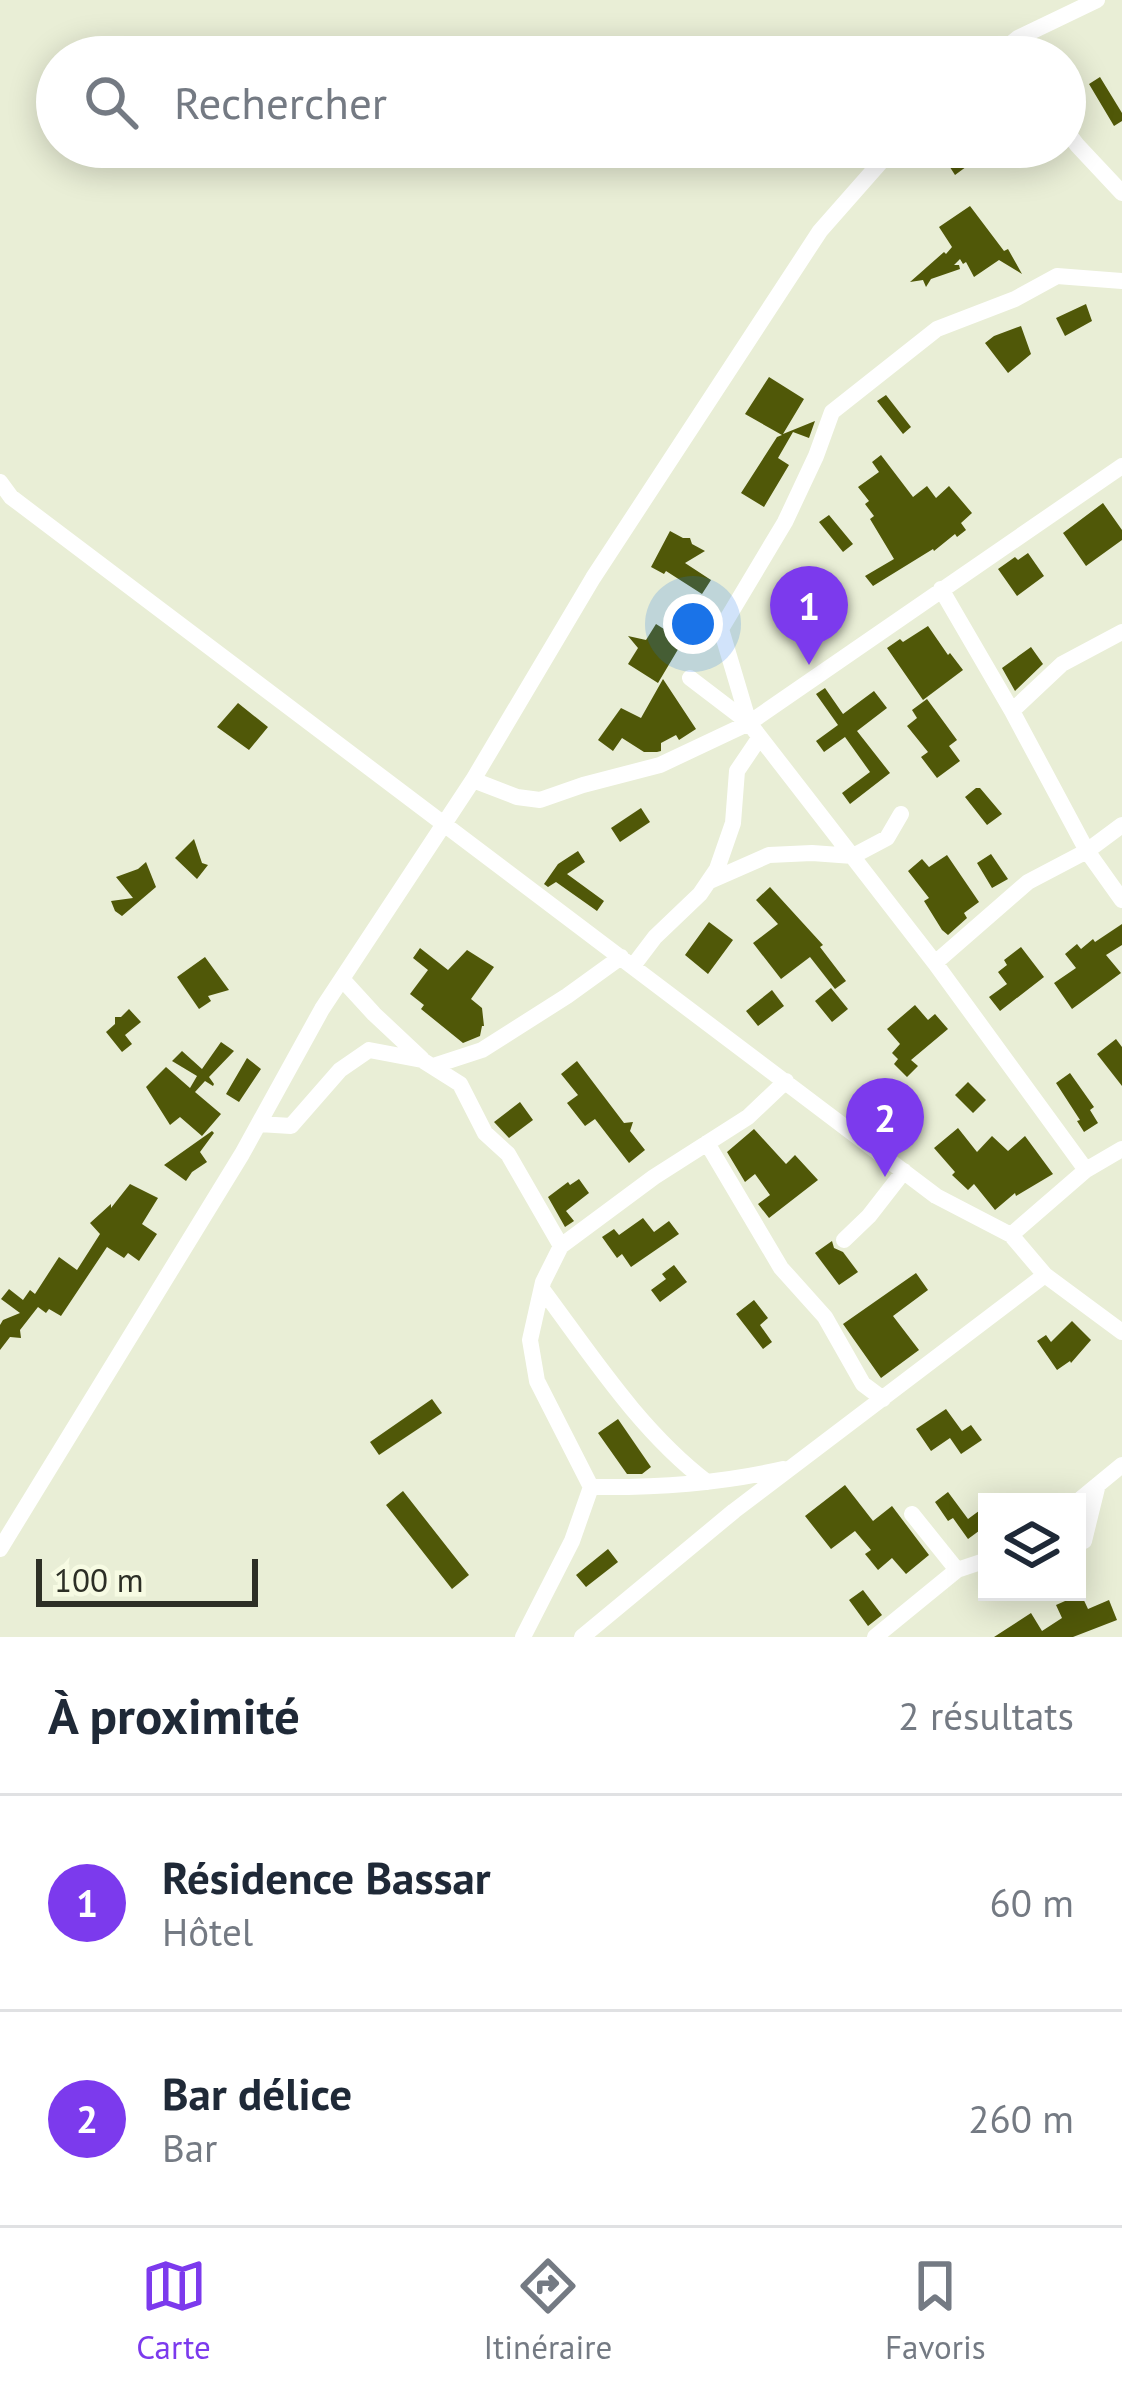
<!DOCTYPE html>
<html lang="fr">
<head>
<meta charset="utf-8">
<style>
  :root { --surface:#fff; --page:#f2f2f3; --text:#1f2937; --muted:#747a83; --line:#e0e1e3; --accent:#7c3aed }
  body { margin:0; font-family:"PT Sans",sans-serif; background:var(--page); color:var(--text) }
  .controls { position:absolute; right:36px; bottom:36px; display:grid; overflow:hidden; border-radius:0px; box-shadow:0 6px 30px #0003 }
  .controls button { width:108px; height:108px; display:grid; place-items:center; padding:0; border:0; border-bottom:3px solid var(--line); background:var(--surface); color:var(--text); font:60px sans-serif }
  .scale { position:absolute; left:36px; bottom:30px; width:222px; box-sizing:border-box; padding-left:12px; border:6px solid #2d2f26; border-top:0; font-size:33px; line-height:42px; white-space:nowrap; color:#2d2f26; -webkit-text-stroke:9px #f7fbe3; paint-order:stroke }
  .you { position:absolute; left:693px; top:624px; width:42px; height:42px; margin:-30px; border:9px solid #fff; border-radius:50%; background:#1a73e8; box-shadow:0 0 0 18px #1a73e833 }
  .badge { display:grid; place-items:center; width:78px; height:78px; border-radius:50%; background:var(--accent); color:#fff; font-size:39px; font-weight:700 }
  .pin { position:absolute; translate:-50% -99px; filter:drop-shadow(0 3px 6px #0008) }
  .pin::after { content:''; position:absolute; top:63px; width:42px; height:36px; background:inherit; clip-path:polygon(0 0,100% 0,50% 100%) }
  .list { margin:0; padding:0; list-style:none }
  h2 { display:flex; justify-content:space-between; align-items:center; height:156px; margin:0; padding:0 48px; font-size:51px }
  h2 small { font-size:39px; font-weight:400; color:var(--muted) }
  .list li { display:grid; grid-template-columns:78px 1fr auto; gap:36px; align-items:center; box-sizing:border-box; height:216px; padding:0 48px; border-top:3px solid var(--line) }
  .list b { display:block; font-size:45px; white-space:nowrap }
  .list p { margin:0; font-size:39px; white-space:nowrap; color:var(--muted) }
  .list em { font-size:39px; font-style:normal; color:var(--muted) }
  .icon { flex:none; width:66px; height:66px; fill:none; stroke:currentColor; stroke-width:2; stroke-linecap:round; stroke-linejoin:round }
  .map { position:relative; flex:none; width:1122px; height:1637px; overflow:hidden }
  .search { position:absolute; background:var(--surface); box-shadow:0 6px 30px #0003; left:36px; right:36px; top:36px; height:132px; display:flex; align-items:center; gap:30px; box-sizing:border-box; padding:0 42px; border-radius:66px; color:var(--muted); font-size:45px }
  .sheet { height:588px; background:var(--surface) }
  nav { display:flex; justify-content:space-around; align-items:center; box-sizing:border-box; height:168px; border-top:3px solid var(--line); background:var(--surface); font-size:33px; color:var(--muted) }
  nav a { display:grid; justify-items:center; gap:6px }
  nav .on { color:var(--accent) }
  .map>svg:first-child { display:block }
  .building { fill:#505808 }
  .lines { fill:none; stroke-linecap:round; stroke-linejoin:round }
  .minor { stroke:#fff; stroke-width:16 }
</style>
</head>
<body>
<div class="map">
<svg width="1122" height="1637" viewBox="0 0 1122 1637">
  <rect width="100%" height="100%" fill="#e9eed6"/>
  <path class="building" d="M1100 77 1122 113V121L1114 126 1089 84Z
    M937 147H993L955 175Z
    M970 206 1004 251 1008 249 1022 274 999 260 974 277 966 262 963 264 960 259 954 265H959L960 269 931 279 926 287 923 280 910 282 944 252 946 254 952 247 939 227Z
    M1086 304 1092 321 1065 336 1056 318Z
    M1021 326 1031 354 1008 373 985 343 994 336Z
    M769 377 804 399 783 434 815 421 809 438 793 432 778 458 789 465 764 507 741 493 777 437 782 435 745 414Z
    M886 395 911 427 903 434 877 401Z
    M881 455 913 497 927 486 936 498 949 486 972 513 961 523 966 530 957 537 955 534 934 551 933 549 873 586 865 576 894 559 870 519 874 516 865 504 869 501 858 487 879 472 872 462Z
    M1103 503 1122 530V540L1086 566 1063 533Z
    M829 515 853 544 843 552 819 522Z
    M670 531 683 538H690L692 544 705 551 685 563 711 580 702 594 666 571 664 574 651 567Z
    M1028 553 1044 576 1017 596 998 569 1015 557 1018 560Z
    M656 624 683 641 658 683 628 664 638 648 628 636 646 640Z
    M928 626 948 655 950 653 963 670 923 700 887 648 900 639 903 642Z
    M1031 647 1043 664 1015 691 1002 668Z
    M663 679 696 729 679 740 676 735 661 743V751L657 752H644L622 738 613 751 598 740 621 708 641 718Z
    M825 688 843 714 874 691 887 708 857 731 890 773 850 804 842 793 870 772 845 737 824 752 816 741 838 725 816 694Z
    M927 699 957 740 949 746 960 761 937 778 921 757 928 752 907 726 917 718 912 710Z
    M238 703 268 727 249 750 217 727Z
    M976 788H980L1002 814 987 825 965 797Z
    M641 808 650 822 620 842 611 828Z
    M194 839 202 863 208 865 197 879 175 858Z
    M578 851 585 862 567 874 604 901 597 911 556 882 548 887 544 884 558 864Z
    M991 854 1008 879 992 888 977 863Z
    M947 855 979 902 964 913 967 918 948 935 942 930 924 901 929 898 908 871 922 859 929 867Z
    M146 862 156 887 122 916 115 911 111 901 133 898 116 877 138 869Z
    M770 887 823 945 820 947 846 981 835 989 810 957 781 979 753 943 778 924 756 900Z
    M709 922 733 940 708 974 685 955Z
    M1122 924V945L1106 955 1121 973 1072 1009 1054 983 1076 968 1065 954 1077 944 1081 949 1093 939 1095 942Z
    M1021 947 1044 977 1000 1011 989 997 1007 984 998 972 1007 965 1004 960Z
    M420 948 448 970 467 950 494 967 471 999 482 1008 484 1026H482L480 1036 463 1043 421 1009 424 1005 410 994 428 970 413 958Z
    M205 957 229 990 208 996 211 1001 199 1009 177 977Z
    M831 988 848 1009 832 1022 815 1001Z
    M772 990 784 1006 758 1026 746 1011Z
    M915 1005 928 1020 935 1014 948 1029 911 1060 918 1066 907 1077 894 1064 898 1059 892 1053 900 1044 887 1029Z
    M129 1009 141 1022 125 1035 132 1044 122 1052 106 1032 115 1024V1017H121Z
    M1116 1039 1122 1047V1086L1097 1054Z
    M221 1042 234 1051 209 1077 214 1084 213 1086 205 1081 195 1092 221 1114 202 1136 180 1117 170 1125 146 1087 166 1067 190 1088 197 1076 172 1061 182 1051 202 1069Z
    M247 1058 261 1069 239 1102 226 1094Z
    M577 1061 624 1123 633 1122 630 1131 645 1150 629 1163 595 1119 585 1126 567 1103 578 1095 561 1074Z
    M1070 1073 1094 1107 1090 1110 1098 1123 1084 1132 1077 1121 1080 1120 1056 1083Z
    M968 1082 986 1100 973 1113 955 1095Z
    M520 1102 533 1120 509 1138 494 1122Z
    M958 1128 977 1152 992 1136 1008 1151 1025 1136 1053 1174 1016 1196 1015 1193 995 1210 974 1184 968 1190 952 1175 955 1172 934 1148Z
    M754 1129 786 1164 795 1155 818 1180 769 1218 758 1204 770 1195 755 1174 745 1182 727 1152Z
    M212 1131 214 1133 200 1152 207 1162 192 1172 186 1181 164 1165Z
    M579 1179 589 1193 566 1211 574 1221 565 1227 548 1197 568 1182 570 1185Z
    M130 1184 158 1198 142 1224 157 1234 139 1261 128 1253 124 1258 107 1247 61 1316 49 1309 46 1313 38 1307 20 1330 21 1338 10 1337 0 1350V1325L3 1320 20 1313 1 1299 9 1289 23 1300 30 1290 35 1294 59 1257 77 1270 100 1234 90 1223 111 1204V1208Z
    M643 1218 654 1232 669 1221 679 1234 631 1267 622 1254 617 1258 602 1237 614 1229 619 1235Z
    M832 1241 834 1248 843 1252 858 1272 839 1285 815 1253Z
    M674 1265 687 1282 660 1302 651 1290 666 1279 662 1274Z
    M916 1273 928 1290 893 1316 919 1350 881 1378 843 1324Z
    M754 1300 768 1318 760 1325 772 1342 763 1349 736 1314Z
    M1072 1321 1091 1340 1071 1363 1070 1361 1057 1370 1037 1341 1046 1335 1051 1342Z
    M432 1399 442 1413 379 1455 370 1442Z
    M946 1409 962 1431 971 1425 982 1440 961 1454 950 1438 931 1451 916 1429Z
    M618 1419 651 1467 642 1474H627L598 1433Z
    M845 1485 873 1521 892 1506 929 1555 906 1574 892 1558 878 1570 865 1554 871 1550 855 1531 831 1549 805 1516Z
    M403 1491 469 1575 452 1589 386 1505Z
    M948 1492 968 1519 987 1505V1525L968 1539 953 1518 948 1521 935 1502Z
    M608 1549 618 1562 586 1587 576 1575Z
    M863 1590 882 1615 868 1626 849 1600Z
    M1081 1594 1088 1609 1109 1600 1117 1620 1073 1637H994L1031 1613 1042 1631 1062 1618 1056 1605Z"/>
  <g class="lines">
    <path class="minor" d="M995 57 1018 38 1097 0
      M1065 129 1077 145 1122 193
      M0 482 11 497 936 1196 1011 1235 1045 1275 1122 1332
      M941 589 1012 711 1087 851 1122 900
      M690 678 749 723 935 963 1086 1170
      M1012 711 1062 664 1122 632
      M749 723 721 629 785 522 816 456 832 412 937 329 1015 299 1057 276 1122 281
      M473 780 517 797 540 800 583 785 660 765 749 723 1122 466
      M710 881 769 855 812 853 853 856 887 838 901 814
      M935 963 1028 882 1087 851 1122 825
      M633 966 655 937 700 894 717 869 733 823 737 771 760 737
      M342 979 374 1014 422 1059
      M433 1066 482 1050 567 996 621 957
      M259 1124 291 1126 340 1070 369 1050 422 1060 460 1084 485 1133 508 1154 561 1246
      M707 1143 781 1268 825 1317 863 1384 883 1399
      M1011 1235 1086 1170 1122 1149
      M844 1240 869 1216 904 1171
      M542 1289C592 1356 640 1431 707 1482
      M591 1487 537 1381 530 1340 543 1282 561 1246 654 1177 748 1117 786 1081
      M1077 1502 1122 1465
      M912 1514 957 1570 987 1560
      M1084 1541 1097 1488
      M0 1549 242 1154 322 1009 473 780 593 578 820 231 894 147
      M523 1637 572 1541 591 1487C657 1488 718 1484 783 1469
      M582 1637 734 1511 1045 1275
      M875 1637 957 1570"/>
  </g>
</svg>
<div class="controls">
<button><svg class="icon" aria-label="layers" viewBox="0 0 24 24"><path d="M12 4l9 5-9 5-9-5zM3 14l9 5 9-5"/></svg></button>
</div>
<div class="scale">100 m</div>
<div class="you"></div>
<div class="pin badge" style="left:809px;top:665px">1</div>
<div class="pin badge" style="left:885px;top:1177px">2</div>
<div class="search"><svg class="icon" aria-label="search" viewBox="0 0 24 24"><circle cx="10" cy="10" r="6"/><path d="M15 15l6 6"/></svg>Rechercher</div>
</div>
<section class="sheet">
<h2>À proximité<small>2 résultats</small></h2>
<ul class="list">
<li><span class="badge">1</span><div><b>Résidence Bassar</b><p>Hôtel</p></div><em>60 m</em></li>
<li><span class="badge">2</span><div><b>Bar délice</b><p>Bar</p></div><em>260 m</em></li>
</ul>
</section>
<nav>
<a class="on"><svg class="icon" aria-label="map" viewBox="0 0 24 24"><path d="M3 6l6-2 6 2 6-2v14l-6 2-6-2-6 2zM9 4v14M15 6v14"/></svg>Carte</a>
<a><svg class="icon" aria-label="directions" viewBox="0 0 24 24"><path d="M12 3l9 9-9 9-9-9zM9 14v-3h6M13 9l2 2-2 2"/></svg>Itinéraire</a>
<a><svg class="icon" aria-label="saved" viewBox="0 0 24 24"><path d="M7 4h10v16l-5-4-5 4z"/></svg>Favoris</a>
</nav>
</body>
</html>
